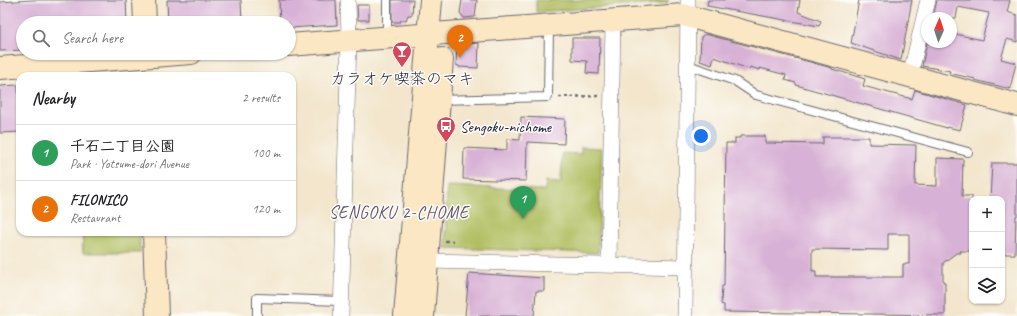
<!DOCTYPE html>
<html lang="en">
<head>
<meta charset="utf-8">
<style>
  :root { --surface:#fff; --page:#f6f6f6; --text:#202124; --muted:#757577; --line:#e0e0e0; --accent:#7c3aed }
  body { margin:0; font-family:Caveat,"Klee One",sans-serif; background:var(--page); color:var(--text) }
  .controls { position:absolute; right:12px; bottom:12px; display:grid; overflow:hidden; border-radius:8px; box-shadow:0 1px 3px #0004 }
  .controls button { width:36px; height:36px; display:grid; place-items:center; padding:0; border:0; border-bottom:1px solid var(--line); background:var(--surface); color:var(--text); font:20px sans-serif }
  .compass { position:absolute; left:921px; top:12px; width:36px; height:36px; border-radius:50%; background:var(--surface); box-shadow:0 1px 3px #0004; rotate:3deg }
  .you { position:absolute; left:701px; top:136px; width:14px; height:14px; margin:-10px; border:3px solid #fff; border-radius:50%; background:#1a73e8; box-shadow:0 0 0 6px #1a73e833 }
  .badge { display:grid; place-items:center; width:26px; height:26px; border-radius:50%; background:var(--accent); color:#fff; font-size:13px; font-weight:700 }
  .pin { position:absolute; translate:-50% -33px; filter:drop-shadow(0 1px 2px #0008) }
  .pin::after { content:''; position:absolute; top:21px; width:14px; height:12px; background:inherit; clip-path:polygon(0 0,100% 0,50% 100%) }
  .list { margin:0; padding:0; list-style:none }
  h2 { display:flex; justify-content:space-between; align-items:center; height:52px; margin:0; padding:0 16px; font-size:17px }
  h2 small { font-size:13px; font-weight:400; color:var(--muted) }
  .list li { display:grid; grid-template-columns:26px 1fr auto; gap:12px; align-items:center; box-sizing:border-box; height:56px; padding:0 16px; border-top:1px solid var(--line) }
  .list b { display:block; font-size:15px; white-space:nowrap }
  .list p { margin:0; font-size:13px; white-space:nowrap; color:var(--muted) }
  .list em { font-size:13px; font-style:normal; color:var(--muted) }
  .icon { flex:none; width:22px; height:22px; fill:none; stroke:currentColor; stroke-width:2; stroke-linecap:round; stroke-linejoin:round }
  .map { position:relative; flex:none; width:1017px; height:316px; overflow:hidden }
  .search { position:absolute; background:var(--surface); box-shadow:0 1px 3px #0004; left:16px; top:16px; width:280px; height:44px; display:flex; align-items:center; gap:10px; box-sizing:border-box; padding:0 14px; border-radius:22px; color:var(--muted); font-size:15px }
  .panel { position:absolute; background:var(--surface); box-shadow:0 1px 3px #0004; left:16px; top:72px; width:280px; height:164px; border-radius:12px }
  .map>svg:first-child { display:block }
  .green { fill:#b0bd5f; stroke:#69704d }
  .building { fill:#d8b1d6; fill-rule:evenodd }
  .lines { fill:none; stroke-linecap:round; stroke-linejoin:round }
  .lane-casing { stroke:#6b676e; stroke-width:10 }
  .street-casing { stroke:#6b676e; stroke-width:16 }
  .secondary-casing { stroke:#6b676e; stroke-width:24 }
  .path { stroke:#6b676e; stroke-width:2.5; stroke-dasharray:3 3; stroke-linecap:butt }
  .lane { stroke:#fff; stroke-width:8 }
  .street { stroke:#fff; stroke-width:15 }
  .secondary { stroke:#fbe7c3; stroke-width:22 }
  .labels { text-anchor:middle; stroke-width:3; stroke-linejoin:round; paint-order:stroke }
  .poi-label { font-size:16px; fill:#22223b; stroke:#fdfcf7 }
  .neighbourhood-label { font-size:17px; letter-spacing:1px; fill:#625471; stroke:#fdfcf7 }
</style>
</head>
<body>
<div class="map">
<svg width="1017" height="316" viewBox="0 0 1017 316">
  <rect width="100%" height="100%" fill="#fdfcf7"/>
  <filter id="ink" filterUnits="userSpaceOnUse"><feTurbulence type="fractalNoise" baseFrequency=".025" numOctaves="2"/><feDisplacementMap in="SourceGraphic" scale="8" xChannelSelector="R" yChannelSelector="G"/><feConvolveMatrix kernelMatrix="1 2 1 2 8 2 1 2 1" color-interpolation-filters="sRGB"/></filter>
  <filter id="wash" filterUnits="userSpaceOnUse"><feTurbulence type="fractalNoise" baseFrequency=".012" numOctaves="4" result="noise"/><feDisplacementMap in="SourceGraphic" scale="16" xChannelSelector="R" yChannelSelector="G"/><feGaussianBlur stdDeviation="0.9" result="paint"/><feColorMatrix in="noise" values="0 0 0 0 0 0 0 0 0 0 0 0 0 0 0 0 0 1.4 0 .05"/><feComposite in="paint" operator="in"/></filter>
  <g filter="url(#wash)">
    <rect width="100%" height="100%" fill="#f3e6cd"/>
    <path class="green" d="M536 0H669L667 3 536 12Z
      M581 147 602 148 598 253 445 248 447 186 545 190 546 181 561 182 562 153 581 154Z
      M82 232H140V253H83Z"/>
    <g id="blocks">
      <path class="building" d="M32 0H126L127 23H23V50L0 51V2Z
        M167 0H241L242 23H168Z
        M279 0H336L337 25 289 28V23H280Z
        M392 0H413L412 15H408L406 20H401L400 22H392Z
        M462 0H477L475 17 464 18 460 13Z
        M708 0H800L798 12 821 21 819 26 707 6Z
        M859 0H912L901 60 851 43Z
        M937 0H1010L1007 12 1017 15V42L1007 39 1001 59 1016 63 1010 89 975 80V79L949 73 950 71 922 66 927 42H951V33L982 40 989 13 958 7 956 18H933Z
        M357 5H369V20H358Z
        M705 34 832 68V69L865 79 863 86 912 99 915 90 967 105 960 130 947 127V128L796 85V83L785 80 786 75 760 68V70L750 67 749 69 714 57 712 65 700 61 701 37Z
        M572 38H600L599 74 586 73 587 61 572 60Z
        M479 43 478 68 459 67V66L456 65 457 46 459 45Z
        M18 85 20 132 0 133V86Z
        M521 117 565 119 564 144 527 142 526 181 463 179 464 148 507 150V139L520 140Z
        M740 136H765V143L823 144V137H869V144L916 145 915 185 937 186V158L963 159 962 196H972V251H960L961 253H956L943 263V282H945V315L724 312V305L721 304 722 286H724L726 143H735V138H740ZM888 234H909V264H903V277H816V271H812V249L888 250Z
        M992 163H1017V216H1016L1015 254H1002V199H990Z
        M469 273 544 278V291H536L534 316H465Z"/>
    </g>
  </g>
  <g filter="url(#ink)">
    <use href="#blocks" fill-opacity="0" stroke="#6b676e" stroke-width="1"/>
    <g class="lines">
      <defs>
        <path id="lane" d="M387 37V0
          M688 65 735 81 756 95 968 152
          M439 100 548 97 549 26
          M257 316V298L341 301"/>
        <path id="street" d="M910 76 928 0
          M427 261 685 267
          M609 265 613 20
          M341 316 349 40 348 0
          M685 316 688 0"/>
        <path id="secondary" d="M144 0 145 23
          M289 45 683 15 1017 105
          M0 68 191 53
          M154 232 157 316
          M405 316 431 0
          M423 316 442 59"/>
      </defs>
      <use href="#lane" class="lane-casing"/>
      <use href="#street" class="street-casing"/>
      <use href="#secondary" class="secondary-casing"/>
      <path class="path" d="M559 97 600 96
        M447 213H457
        M445 241H453"/>
      <use href="#lane" class="lane"/>
      <use href="#street" class="street"/>
      <use href="#secondary" class="secondary"/>
    </g>
  </g>
  <defs>
    <symbol id="bar-pin" viewBox="-11 -11 22 30"><path d="M0 17L-7.5 6A9.5 9.5 0 1 1 7.5 6Z" fill="#d1495b" stroke="#fdfcf7"/><path d="M-6-5H6L.8 .8V4.5H3.5V6h-7V4.5H-.8V.8Z" fill="#fff"/></symbol>
    <symbol id="bus-pin" viewBox="-11 -11 22 30"><path d="M0 17L-7.5 6A9.5 9.5 0 1 1 7.5 6Z" fill="#d1495b" stroke="#fdfcf7"/><path d="M-5-6H5V4H4V6H2V4H-2V6H-4V4H-5ZM-3.5-4V0h7V-4ZM-3.5 1.2v1.5H-2V1.2ZM2 1.2v1.5H3.5V1.2Z" fill="#fff"/></symbol>
  </defs>
  <g fill-rule="evenodd">
    <use href="#bar-pin" x="391" y="40" width="22" height="30"/>
    <use href="#bus-pin" x="435" y="115" width="22" height="30"/>
  </g>
  <g class="labels">
    <g class="poi-label">
      <text x="402" y="84">カラオケ喫茶のマキ</text>
      <text x="460" y="132" text-anchor="start">Sengoku-nichome</text>
    </g>
    <g class="neighbourhood-label">
      <text x="399" y="218">SENGOKU 2-CHOME</text>
    </g>
  </g>
</svg>
<div class="controls">
<button>+</button>
<button>−</button>
<button><svg class="icon" aria-label="layers" viewBox="0 0 24 24"><path d="M12 4l9 5-9 5-9-5zM3 14l9 5 9-5"/></svg></button>
</div>
<svg class="compass" viewBox="-18 -18 36 36"><path d="M0-13l5 13h-10z" fill="#e53935"/><path d="M0 13l5-13h-10z" fill="#757577"/></svg>
<div class="you"></div>
<div class="pin badge" style="left:523px;top:219px;background:#2e9e5b">1</div>
<div class="pin badge" style="left:460px;top:58px;background:#e8710a">2</div>
<div class="search"><svg class="icon" aria-label="search" viewBox="0 0 24 24"><circle cx="10" cy="10" r="6"/><path d="M15 15l6 6"/></svg>Search here</div>
<section class="panel">
<h2>Nearby<small>2 results</small></h2>
<ul class="list">
<li><span class="badge" style="background:#2e9e5b">1</span><div><b>千石二丁目公園</b><p>Park · Yotsume-dori Avenue</p></div><em>100 m</em></li>
<li><span class="badge" style="background:#e8710a">2</span><div><b>FILONICO</b><p>Restaurant</p></div><em>120 m</em></li>
</ul>
</section>
</div>
</body>
</html>
